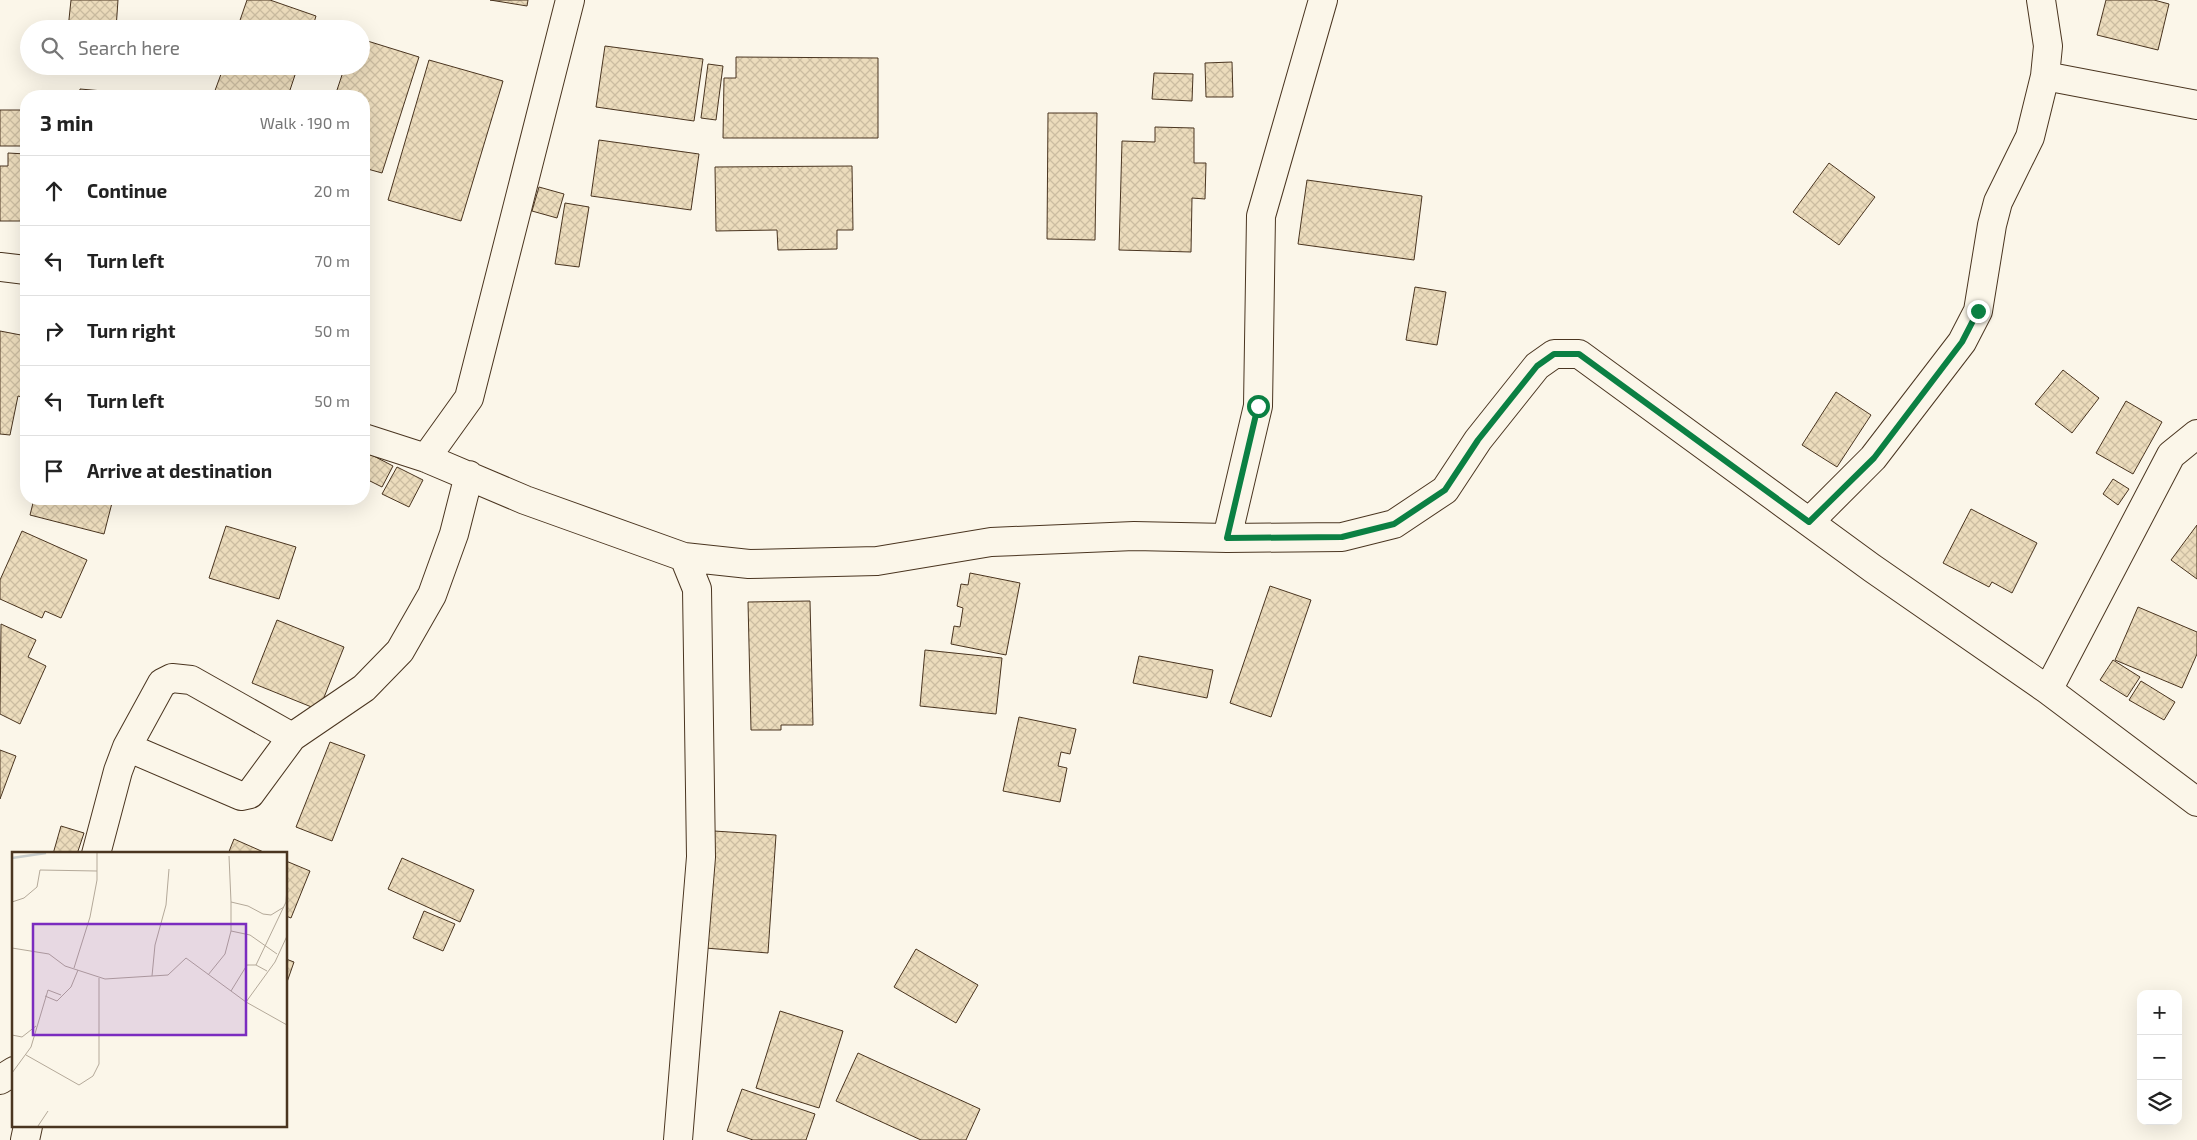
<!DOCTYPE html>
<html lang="en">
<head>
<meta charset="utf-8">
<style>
  :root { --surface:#fff; --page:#f2f2f2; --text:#222; --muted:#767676; --line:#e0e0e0 }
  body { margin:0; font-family:"Exo 2",sans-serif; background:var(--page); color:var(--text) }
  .controls { position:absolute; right:15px; bottom:15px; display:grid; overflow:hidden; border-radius:10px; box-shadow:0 5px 20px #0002 }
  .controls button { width:45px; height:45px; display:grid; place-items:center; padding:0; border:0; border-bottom:1px solid var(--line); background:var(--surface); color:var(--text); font:25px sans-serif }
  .stop { position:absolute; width:15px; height:15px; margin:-11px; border:4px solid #0b8043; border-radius:50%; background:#fff }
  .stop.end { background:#0b8043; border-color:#fff; box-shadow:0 1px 5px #0008 }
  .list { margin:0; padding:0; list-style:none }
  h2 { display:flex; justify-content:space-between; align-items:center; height:65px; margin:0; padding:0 20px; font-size:21px }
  h2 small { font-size:16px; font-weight:400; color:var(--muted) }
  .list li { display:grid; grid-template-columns:32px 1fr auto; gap:15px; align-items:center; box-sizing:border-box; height:70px; padding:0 20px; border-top:1px solid var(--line) }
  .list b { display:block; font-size:19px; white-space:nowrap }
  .list em { font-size:16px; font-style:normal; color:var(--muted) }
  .icon { flex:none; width:28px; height:28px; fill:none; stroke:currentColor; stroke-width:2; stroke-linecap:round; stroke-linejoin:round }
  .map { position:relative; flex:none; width:2197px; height:1140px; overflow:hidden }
  .search { position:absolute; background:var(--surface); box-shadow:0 5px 20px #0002; left:20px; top:20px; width:350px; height:55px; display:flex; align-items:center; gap:12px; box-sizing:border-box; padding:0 18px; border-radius:28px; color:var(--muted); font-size:19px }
  .panel { position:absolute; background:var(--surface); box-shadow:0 5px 20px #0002; left:20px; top:90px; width:350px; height:415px; border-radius:20px }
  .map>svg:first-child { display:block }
  .building { fill:url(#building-cross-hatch); stroke:#4a3520 }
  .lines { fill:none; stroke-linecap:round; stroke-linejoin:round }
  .street-casing { stroke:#4a3520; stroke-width:30 }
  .street { stroke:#fbf6e9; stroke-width:28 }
  .route { stroke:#0b8043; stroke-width:6 }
  .inset-river { fill:none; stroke:#c9cecd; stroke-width:2.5 }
  .inset-road { fill:none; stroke:#b4a999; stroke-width:1 }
  .view { fill:#7b2cbf; fill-opacity:0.15; stroke:#7b2cbf; stroke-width:2.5 }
  .inset-edge { fill:none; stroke:#4a3520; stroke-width:2.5 }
</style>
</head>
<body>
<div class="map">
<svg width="2197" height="1140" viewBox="0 0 2197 1140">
  <defs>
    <pattern id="building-cross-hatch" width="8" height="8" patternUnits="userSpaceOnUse" patternTransform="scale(1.25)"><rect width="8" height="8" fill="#ecdcbc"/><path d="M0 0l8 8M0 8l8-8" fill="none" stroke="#ccbda1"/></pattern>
  </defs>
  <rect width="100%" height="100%" fill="#fbf6e9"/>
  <path class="building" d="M71 0H118L116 29H68Z
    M247 0H270L316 16 312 29H237Z
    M490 0H528L527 6Z
    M2106 0H2154L2169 4 2158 50 2097 35Z
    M361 39 419 57 382 173 364 168V96H335L345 66H361Z
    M605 46 703 59 694 121 596 107Z
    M736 57 878 58V138H723L724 78H736Z
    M429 60 503 81 461 221 388 200Z
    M1232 62 1233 97H1206L1205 63Z
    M708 64 723 66 716 120 701 118Z
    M224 66H298L288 96H213Z
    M1154 73 1193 74 1192 101 1152 99Z
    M80 89 138 94V96H79Z
    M0 110H26V146H0Z
    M1048 113H1097L1095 240 1047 239Z
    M1155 127 1194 128V163H1206L1205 199 1192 198 1191 252 1119 250 1122 141 1155 142Z
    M599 140 699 154 691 210 591 196Z
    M8 153 26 154V221H0V166H8Z
    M1829 163 1875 197 1839 245 1793 212Z
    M852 166 853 230H837V249L778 250 777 230 716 231 715 167Z
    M1307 180 1422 196 1414 260 1298 244Z
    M539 187 564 194 557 218 532 211Z
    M565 203 589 207 579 267 555 264Z
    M1415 287 1446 292 1437 345 1406 340Z
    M0 331 26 336 23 368 26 369V398L18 396 10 435 0 434Z
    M2063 370 2099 398 2072 433 2035 404Z
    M1836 392 1871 415 1837 467 1802 445Z
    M2126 401 2162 422 2133 474 2096 453Z
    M364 451 393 466 382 487 364 478Z
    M397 467 423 480 409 507 382 494Z
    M2113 479 2129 489 2118 505 2103 494Z
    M34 499H113L104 534 30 515Z
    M1971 509 2037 543 2012 593 1992 582 1989 587 1943 563Z
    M2197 525V579L2171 560Z
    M226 526 296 547 279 599 209 578Z
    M22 531 87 560 61 618 45 611 42 618 0 599V580Z
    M970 573 1020 583 1006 655 951 644 954 626 960 627 963 608 957 606 961 584 968 585Z
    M1270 586 1311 600 1271 717 1230 703Z
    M810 601 813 725H781V730H751L748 602Z
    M2138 607 2197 632V654L2182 688 2115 660Z
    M277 620 344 647 319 710 252 683Z
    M1 624 36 640 28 657 46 666 20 724 0 714Z
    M925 650 1002 658 996 714 920 706Z
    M1139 656 1213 670 1207 698 1133 683Z
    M2113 660 2140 677 2127 697 2100 680Z
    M2141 681 2175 702 2164 720 2129 700Z
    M1019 717 1076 729 1070 754 1061 752 1058 766 1067 768 1060 802 1003 791Z
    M330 742 365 755 332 841 296 827Z
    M0 750 16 756 0 799Z
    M61 826 84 833 77 854H53Z
    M714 831 776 835 768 953 705 948Z
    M234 839 268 854H228Z
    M402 858 474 890 460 922 388 889Z
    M286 861 310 871 291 918 286 916Z
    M424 911 455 924 443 951 413 938Z
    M916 949 978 985 956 1023 894 987Z
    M286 959 294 962 286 985Z
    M780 1011 843 1031 819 1108 756 1088Z
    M858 1053 980 1109 966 1140H921L836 1101Z
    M742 1089 815 1114 806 1140H753L727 1131Z"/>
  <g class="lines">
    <defs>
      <path id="street" d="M2045 76 2197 105
        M0 267 26 270
        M364 438 426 458 525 500 684 557 749 564 877 561 991 542 1134 536 1227 538 1342 537 1394 524 1445 490 1478 440 1537 366 1554 354H1579L1872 568 2048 690 2197 802
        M426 458 469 398 570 0
        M1809 522 1873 458 1962 342 1978 311 1992 225 1998 202 2030 137 2045 76 2048 46 2041 0
        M1227 538 1258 406 1261 216 1323 0
        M2048 690 2171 455 2197 434
        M127 747 241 796 250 794 292 737 364 688 400 651 432 595 454 534 469 475
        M96 854 118 771 127 747 162 683 172 678 191 680 292 737
        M0 1080 14 1071
        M25 1140 28 1126
        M678 1140 701 857 697 589 684 557"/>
    </defs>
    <use href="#street" class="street-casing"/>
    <use href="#street" class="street"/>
  </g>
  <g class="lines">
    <path class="route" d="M1258 406 1227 538 1342 537 1394 524 1445 490 1478 440 1537 366 1554 354H1579L1809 522 1874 458 1962 342 1978 311"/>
  </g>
  <g transform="translate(12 852)">
    <rect width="275" height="275" fill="#fbf6e9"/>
    <path class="inset-river" d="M0 6 34 1"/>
    <path class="inset-road" d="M217 4 219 50M0 50 12 46 25 35 28 18 85 19M0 77V95M219 79 238 83 265 102M0 96 37 102 53 114 93 127 156 123 174 106 234 150 275 173M244 113 274 50 275 36M62 116 78 65 85 28V1M196 123 213 102 219 79V50L236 54 251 62 259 63 272 55M140 124 143 93 154 53 157 17M219 139 235 113H244L255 119M33 144 45 149 59 135 66 118M234 150 263 110 275 84M0 183 10 185 24 174M14 203 67 233 81 224 87 212V126M0 221 19 195 36 138 49 143M26 274 36 259"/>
    <path class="view" d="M21 72H234V183H21Z"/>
    <rect width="275" height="275" class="inset-edge"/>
  </g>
</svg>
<div class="controls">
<button>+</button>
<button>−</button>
<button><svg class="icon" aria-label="layers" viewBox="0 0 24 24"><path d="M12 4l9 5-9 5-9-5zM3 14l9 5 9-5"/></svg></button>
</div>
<div class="stop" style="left:1258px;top:406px"></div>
<div class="stop end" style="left:1978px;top:311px"></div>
<div class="search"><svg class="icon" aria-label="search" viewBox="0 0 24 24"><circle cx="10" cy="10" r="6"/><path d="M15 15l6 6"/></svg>Search here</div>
<section class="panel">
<h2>3 min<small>Walk · 190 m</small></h2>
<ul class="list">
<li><svg class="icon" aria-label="ahead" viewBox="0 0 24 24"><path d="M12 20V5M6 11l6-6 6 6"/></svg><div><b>Continue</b></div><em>20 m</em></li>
<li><svg class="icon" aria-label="left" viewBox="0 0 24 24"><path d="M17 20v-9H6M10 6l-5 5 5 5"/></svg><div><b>Turn left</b></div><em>70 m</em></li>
<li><svg class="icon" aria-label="right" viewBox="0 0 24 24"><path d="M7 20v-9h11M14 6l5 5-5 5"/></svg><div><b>Turn right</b></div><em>50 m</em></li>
<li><svg class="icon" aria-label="left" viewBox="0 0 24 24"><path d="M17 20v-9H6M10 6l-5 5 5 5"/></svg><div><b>Turn left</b></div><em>50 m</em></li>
<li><svg class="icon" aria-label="arrive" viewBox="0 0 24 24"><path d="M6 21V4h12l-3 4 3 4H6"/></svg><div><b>Arrive at destination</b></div></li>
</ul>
</section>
</div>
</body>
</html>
